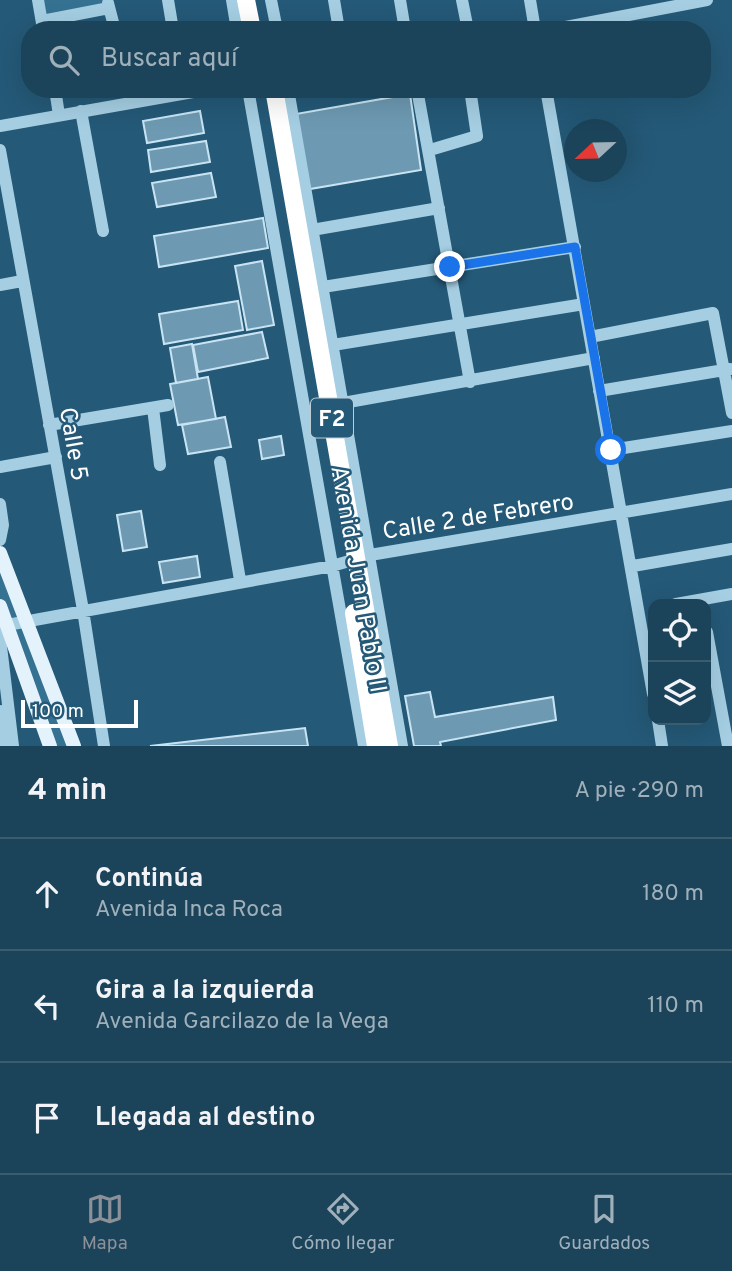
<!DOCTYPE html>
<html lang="es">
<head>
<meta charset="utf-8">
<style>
  :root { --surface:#1b4359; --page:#284e62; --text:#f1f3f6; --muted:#a0b0ba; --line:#395c6f; --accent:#8c9099 }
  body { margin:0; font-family:Overpass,sans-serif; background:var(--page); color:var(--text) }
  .controls { position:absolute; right:21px; bottom:21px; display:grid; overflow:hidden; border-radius:14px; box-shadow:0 7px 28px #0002 }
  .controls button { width:63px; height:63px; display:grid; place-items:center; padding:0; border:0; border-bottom:2px solid var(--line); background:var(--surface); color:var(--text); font:35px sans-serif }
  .compass { position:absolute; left:564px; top:119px; width:63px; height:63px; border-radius:50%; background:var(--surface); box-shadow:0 7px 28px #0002; rotate:248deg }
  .scale { position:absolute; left:21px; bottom:18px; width:117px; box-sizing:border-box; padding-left:7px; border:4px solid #fff; border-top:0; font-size:19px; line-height:24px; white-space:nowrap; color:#fff; -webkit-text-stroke:5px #245977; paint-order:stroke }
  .stop { position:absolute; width:21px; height:21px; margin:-16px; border:5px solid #1a73e8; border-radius:50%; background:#fff }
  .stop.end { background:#1a73e8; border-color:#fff; box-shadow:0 2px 7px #0008 }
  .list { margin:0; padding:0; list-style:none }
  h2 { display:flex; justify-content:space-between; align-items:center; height:91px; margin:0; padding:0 28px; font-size:30px }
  h2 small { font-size:23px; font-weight:400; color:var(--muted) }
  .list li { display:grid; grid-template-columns:46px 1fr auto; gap:21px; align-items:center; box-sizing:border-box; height:112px; padding:0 28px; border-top:2px solid var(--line) }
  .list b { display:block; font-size:26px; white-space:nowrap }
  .list p { margin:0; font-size:23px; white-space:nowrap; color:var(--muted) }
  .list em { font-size:23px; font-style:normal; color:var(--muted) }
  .icon { flex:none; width:38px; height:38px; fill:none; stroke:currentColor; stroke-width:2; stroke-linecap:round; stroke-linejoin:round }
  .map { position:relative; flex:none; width:732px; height:746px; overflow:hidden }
  .search { position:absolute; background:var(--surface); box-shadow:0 7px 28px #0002; left:21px; right:21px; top:21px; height:77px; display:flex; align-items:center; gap:18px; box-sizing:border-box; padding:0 24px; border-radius:28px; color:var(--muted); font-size:26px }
  .sheet { height:427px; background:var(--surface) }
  nav { display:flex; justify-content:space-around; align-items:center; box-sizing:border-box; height:98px; border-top:2px solid var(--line); background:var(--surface); font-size:19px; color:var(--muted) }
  nav a { display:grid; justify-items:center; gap:4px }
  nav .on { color:var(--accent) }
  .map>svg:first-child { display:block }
  .green { fill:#357292 }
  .building { fill:#6d99b2; stroke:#c8e4f3; stroke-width:2 }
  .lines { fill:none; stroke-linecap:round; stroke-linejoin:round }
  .minor { stroke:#a5cee3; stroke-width:12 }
  .major { stroke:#e4f2fc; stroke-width:14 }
  .highway { stroke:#fff; stroke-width:18 }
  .route { stroke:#1a73e8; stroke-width:9 }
  .labels { text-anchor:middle; stroke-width:5; stroke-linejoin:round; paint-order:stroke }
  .shield { fill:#245977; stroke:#bdcdd6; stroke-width:2 }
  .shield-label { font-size:23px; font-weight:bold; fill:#fff }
  .street-label { font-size:24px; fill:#fff; stroke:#245977 }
</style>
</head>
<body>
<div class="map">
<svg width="732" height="746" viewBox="0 0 732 746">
  <rect width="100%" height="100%" fill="#245977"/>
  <path class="green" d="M42 0H105L106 5 45 16Z
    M0 568 67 746H54L0 601Z"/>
  <path class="building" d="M410 94 421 170 310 189 296 114Z
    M200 111 204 133 147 143 143 121Z
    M206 141 210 162 151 172 148 150Z
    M211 173 216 197 157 207 152 183Z
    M263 218 268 248 159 267 154 236Z
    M262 261 274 325 247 330 235 266Z
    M238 301 243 330 164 344 159 314Z
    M262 332 268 358 198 372 193 345Z
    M192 344 198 379 176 383 170 348Z
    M208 377 216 419 178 425 170 384Z
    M225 417 231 447 188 454 182 425Z
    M281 436 284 455 262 459 259 440Z
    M141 511 147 547 123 551 117 515Z
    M197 556 200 577 163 583 159 562Z
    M430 692 435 717 553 697 556 720 440 742 441 746H414L405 696Z
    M305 728 308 746H150Z"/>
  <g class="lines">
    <path class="minor" d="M38 0 43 29
      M168 0 173 30
      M232 0 237 30
      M271 0 277 30
      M334 0 339 30
      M400 0 405 30
      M462 0 468 30
      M530 0 535 30
      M108 3 115 30
      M42 21 109 8
      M550 30 707 0
      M55 89 59 115
      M248 89 364 746
      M288 89 402 746
      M417 89 470 382
      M546 89 653 694
      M81 111 103 231
      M0 126 210 89
      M0 150 83 610 104 746
      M430 150 477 136 470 89
      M312 230 439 208
      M0 285 22 281
      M323 287 575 247
      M590 337 713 313 732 413
      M333 345 584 304
      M599 391 730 369
      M343 403 594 358
      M153 408 160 465
      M49 425 168 405
      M611 450 732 431
      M220 462 240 580
      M0 467 56 457
      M0 504 3 525 0 540
      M633 566 732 549
      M676 604 732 594
      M707 632 728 746
      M0 711 4 746
      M658 720 662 746
      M13 746 0 638 7 625 332 566 370 555 732 494"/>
    <path class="major" d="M0 553 74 746
      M0 606 50 746"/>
    <path class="highway" d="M246 0 252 30
      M274 89 389 746
      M354 613 376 746"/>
  </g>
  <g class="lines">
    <path class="route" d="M450 267 575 247 611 450"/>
  </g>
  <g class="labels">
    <rect class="shield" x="311" y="398.5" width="42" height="39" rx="5"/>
    <g class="shield-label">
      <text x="332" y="426">F2</text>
    </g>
    <g class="street-label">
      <text transform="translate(74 444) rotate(80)" y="8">Calle 5</text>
      <text transform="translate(478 516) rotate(-9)" y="8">Calle 2 de Febrero</text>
      <text transform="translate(359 579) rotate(80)" y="8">Avenida Juan Pablo II</text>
    </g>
  </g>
</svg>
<div class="controls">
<button><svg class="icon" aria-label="locate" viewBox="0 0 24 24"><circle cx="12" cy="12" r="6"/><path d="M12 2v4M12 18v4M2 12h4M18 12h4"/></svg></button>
<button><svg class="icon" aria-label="layers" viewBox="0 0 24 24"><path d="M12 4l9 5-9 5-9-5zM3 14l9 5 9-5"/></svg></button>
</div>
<svg class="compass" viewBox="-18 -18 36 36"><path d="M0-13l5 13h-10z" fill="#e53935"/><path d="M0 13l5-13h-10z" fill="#a0b0ba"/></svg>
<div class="scale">100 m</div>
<div class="stop" style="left:611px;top:450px"></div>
<div class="stop end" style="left:450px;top:267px"></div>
<div class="search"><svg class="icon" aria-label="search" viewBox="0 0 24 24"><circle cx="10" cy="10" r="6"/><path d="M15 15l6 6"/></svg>Buscar aquí</div>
</div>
<section class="sheet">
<h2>4 min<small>A pie · 290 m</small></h2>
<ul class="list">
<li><svg class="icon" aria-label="ahead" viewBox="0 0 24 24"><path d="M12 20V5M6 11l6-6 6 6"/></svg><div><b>Continúa</b><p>Avenida Inca Roca</p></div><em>180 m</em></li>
<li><svg class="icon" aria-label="left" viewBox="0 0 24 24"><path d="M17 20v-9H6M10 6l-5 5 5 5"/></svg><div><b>Gira a la izquierda</b><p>Avenida Garcilazo de la Vega</p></div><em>110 m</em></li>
<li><svg class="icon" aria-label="arrive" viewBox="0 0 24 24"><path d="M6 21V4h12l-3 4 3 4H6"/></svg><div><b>Llegada al destino</b></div></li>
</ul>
</section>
<nav>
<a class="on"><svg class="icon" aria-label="map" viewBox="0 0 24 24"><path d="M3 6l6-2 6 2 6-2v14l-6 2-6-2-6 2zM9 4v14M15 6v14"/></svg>Mapa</a>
<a><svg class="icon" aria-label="directions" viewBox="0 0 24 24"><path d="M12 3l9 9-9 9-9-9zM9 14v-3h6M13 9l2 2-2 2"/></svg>Cómo llegar</a>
<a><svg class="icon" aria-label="saved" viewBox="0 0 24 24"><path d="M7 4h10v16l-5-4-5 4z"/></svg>Guardados</a>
</nav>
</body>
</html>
